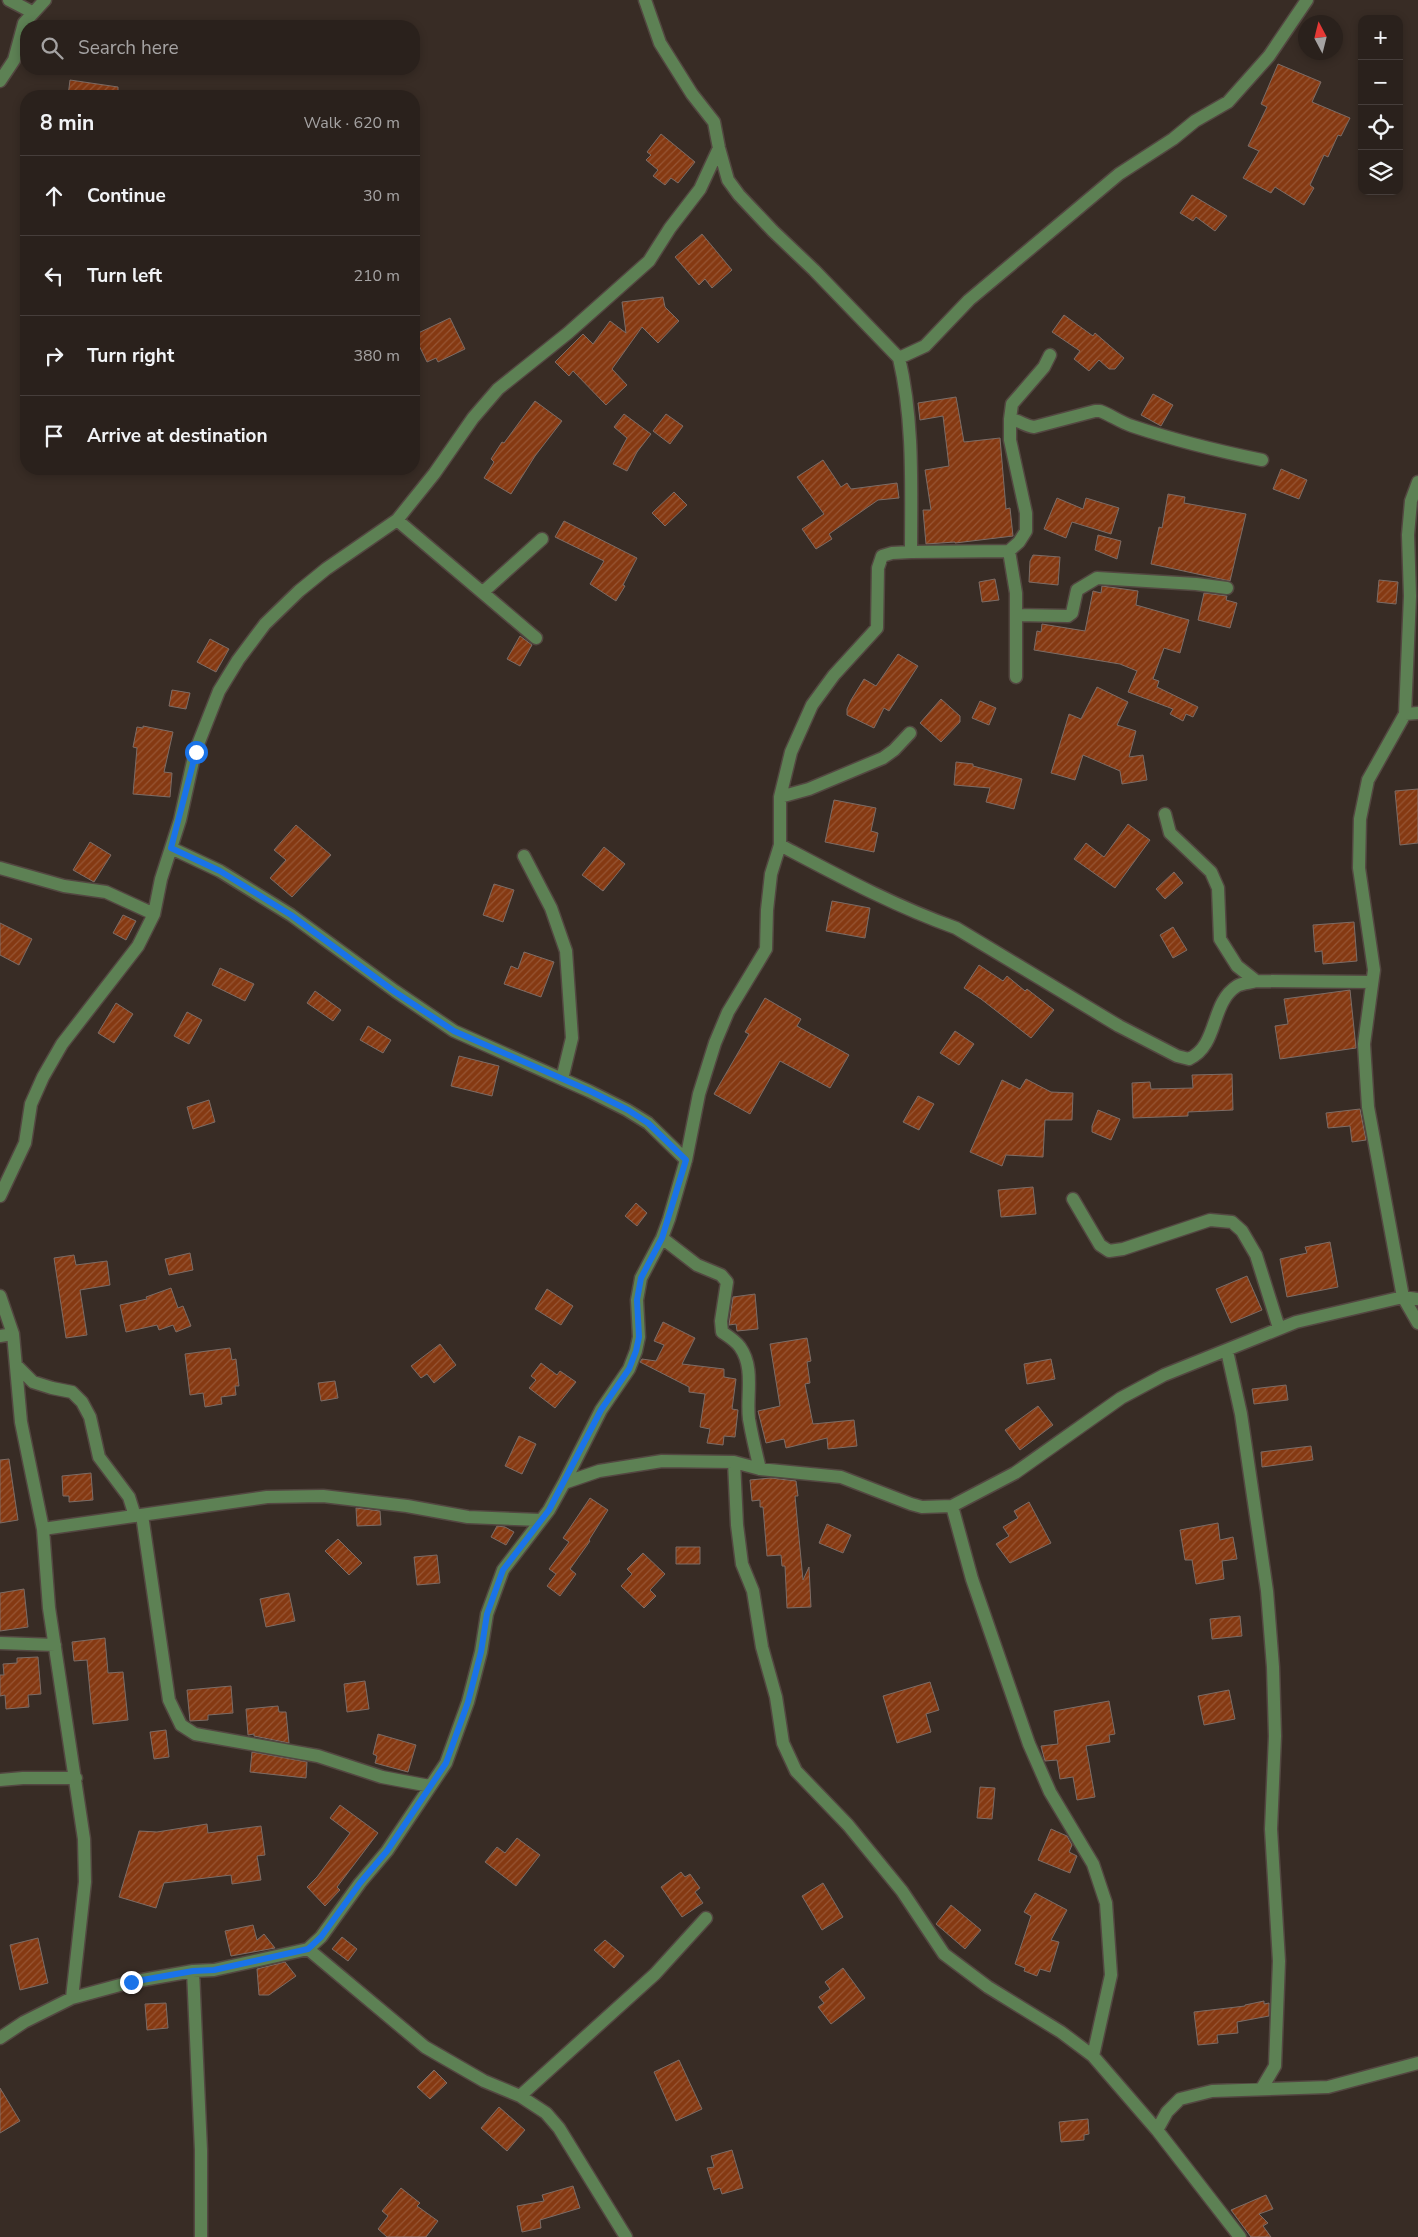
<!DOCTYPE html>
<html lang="en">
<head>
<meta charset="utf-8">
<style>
  :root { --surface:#2a211c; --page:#322925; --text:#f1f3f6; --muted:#a5a3a3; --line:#463e3b }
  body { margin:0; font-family:"Nunito Sans",sans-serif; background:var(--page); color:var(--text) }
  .controls { position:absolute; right:15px; top:15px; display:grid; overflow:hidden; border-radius:10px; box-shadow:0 2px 8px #0003 }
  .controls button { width:45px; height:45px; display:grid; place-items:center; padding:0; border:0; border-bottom:1px solid var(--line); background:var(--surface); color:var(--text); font:25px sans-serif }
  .compass { position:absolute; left:1298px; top:15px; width:45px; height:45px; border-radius:50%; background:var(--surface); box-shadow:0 2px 8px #0003; rotate:353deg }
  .stop { position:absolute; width:15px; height:15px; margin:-11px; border:4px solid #1a73e8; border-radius:50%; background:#fff }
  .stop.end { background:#1a73e8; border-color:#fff; box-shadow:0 1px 5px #0008 }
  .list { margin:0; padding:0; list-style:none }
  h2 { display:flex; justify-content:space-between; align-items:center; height:65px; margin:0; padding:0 20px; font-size:21px }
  h2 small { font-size:16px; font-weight:400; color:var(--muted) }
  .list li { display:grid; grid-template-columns:32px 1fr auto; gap:15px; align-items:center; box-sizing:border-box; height:80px; padding:0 20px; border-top:1px solid var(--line) }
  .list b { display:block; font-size:19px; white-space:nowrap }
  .list em { font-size:16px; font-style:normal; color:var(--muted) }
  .icon { flex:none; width:28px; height:28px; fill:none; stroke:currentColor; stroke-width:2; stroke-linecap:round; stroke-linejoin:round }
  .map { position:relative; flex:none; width:1418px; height:2237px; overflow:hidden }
  .search { position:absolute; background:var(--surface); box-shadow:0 2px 8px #0003; left:20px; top:20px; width:400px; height:55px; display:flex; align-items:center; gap:12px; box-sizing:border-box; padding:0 18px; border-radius:20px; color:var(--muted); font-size:19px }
  .panel { position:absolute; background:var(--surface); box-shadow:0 2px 8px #0003; left:20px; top:90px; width:400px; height:385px; border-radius:20px }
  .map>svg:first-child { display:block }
  .building { fill:url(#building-hatch); stroke:#7c6c66 }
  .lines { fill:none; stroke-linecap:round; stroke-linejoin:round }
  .minor-casing { stroke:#534741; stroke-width:15 }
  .minor { stroke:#5d8154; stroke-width:12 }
  .route { stroke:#1a73e8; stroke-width:6 }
</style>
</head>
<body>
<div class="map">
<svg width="1418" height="2237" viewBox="0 0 1418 2237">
  <defs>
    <pattern id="building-hatch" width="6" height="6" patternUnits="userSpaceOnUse" patternTransform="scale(1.25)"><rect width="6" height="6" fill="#853912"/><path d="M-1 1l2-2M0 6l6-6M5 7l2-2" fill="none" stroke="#975635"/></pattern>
  </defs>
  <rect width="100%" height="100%" fill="#382c25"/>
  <path class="building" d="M1278 64 1321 82 1312 102 1350 118 1341 136 1338 135 1328 157 1324 155 1310 185 1314 188 1304 205 1275 187 1271 193 1243 178 1259 151 1248 146 1267 107 1261 104Z
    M70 80 118 87V96H68Z
    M661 134 695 162 678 183 671 178 665 185 653 176 658 170 646 160 651 155 647 152Z
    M1192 195 1227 216 1215 231 1196 217 1193 221 1180 213Z
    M702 234 732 270 712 288 705 279 699 285 675 257Z
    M663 297 665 307 679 321 658 343 642 327 612 369 627 385 606 405 573 371 569 376 555 362 583 334 593 344 610 321 626 333 622 302Z
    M1064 315 1093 336 1095 333 1124 358 1115 369H1109L1099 360 1089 371 1074 359 1080 351 1052 332Z
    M450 318 465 349 438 362 436 358 427 362 414 335Z
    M1153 394 1173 405 1161 426 1141 415Z
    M956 397 964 442 1000 438 1006 509 1010 508 1013 536 955 543V542L926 544 923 510H931L925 470 949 466 943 416 920 420 918 403Z
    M535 401 562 421 535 456 511 494 484 478 494 462 491 459 502 442 504 443Z
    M624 414 651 434 637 452 627 471 613 464 627 438 614 427Z
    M666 414 683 426 670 444 653 431Z
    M823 460 841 487 847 483 851 489 897 483 899 498 878 500 829 534 832 539 816 549 802 529 824 514 797 477Z
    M1281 469 1307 480 1299 499 1273 489Z
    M674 492 687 505 665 526 652 513Z
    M1168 494 1185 497 1184 503 1246 514 1230 581 1151 564 1159 527 1162 528Z
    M1057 498 1083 509 1086 498 1119 508 1111 534 1072 522 1066 538 1044 529Z
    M564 521 637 558 623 585 625 586 616 601 590 584 604 561 555 537Z
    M1098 535 1121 541 1117 559 1095 550Z
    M1033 555 1060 557 1058 585 1029 582 1030 561Z
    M995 579 999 600 982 602 979 582Z
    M1379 580 1398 582 1396 604 1377 602Z
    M1102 586 1138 591 1136 605 1189 620 1180 653 1164 648 1153 679 1159 681 1157 687 1198 707 1193 717 1186 714 1183 721 1170 714 1173 709 1128 692 1137 671 1120 664 1034 650 1037 631 1041 632 1042 624 1085 631 1093 591 1101 593Z
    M1204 593 1227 596 1226 600 1237 603 1230 628 1198 620Z
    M520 636 532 645 520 666 507 659Z
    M210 639 229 649 216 672 197 662Z
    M898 654 918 666 889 711 884 708 874 728 847 715V709L851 700 864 679 876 686Z
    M1097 687 1128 702 1117 725 1136 731 1129 757 1143 755 1147 780 1122 784 1120 771 1083 755 1075 780 1051 773 1069 714 1081 719Z
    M172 690 190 693 186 709 169 706Z
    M941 699 960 716V722L941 742 920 723Z
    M980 701 996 708 989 725 972 718Z
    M143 726 173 732 164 772 172 773 170 797 133 794 137 748 133 747 137 727 143 728Z
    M956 762 973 764V766L1022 779 1014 809 986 802 990 788 954 785Z
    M1418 789V843L1400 845 1395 791Z
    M834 800 876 808 871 831 878 833 874 852 825 842Z
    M1128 824 1150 840 1115 888 1074 859 1086 843 1104 857Z
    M296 825 331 855 292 897 270 878 286 860 274 850Z
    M90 842 111 855 94 882 73 870Z
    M604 847 625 864 603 891 582 875Z
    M1174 872 1183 883 1165 899 1156 889Z
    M494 884 514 890 503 922 483 915Z
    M832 901 870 908 865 938 826 931Z
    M123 915 136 921 126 940 113 933Z
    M1354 922 1357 961 1323 964 1322 951 1315 952 1313 925Z
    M0 923 32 939 19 965 0 955Z
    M1173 927 1187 950 1173 958 1160 935Z
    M524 952 554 962 541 997 504 984 511 966 518 969Z
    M979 965 1003 981 1007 976 1025 991 1027 989 1054 1010 1031 1038 981 999 964 988Z
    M220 968 254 984 245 1001 212 985Z
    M1350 990 1356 1048 1280 1059 1275 1026 1288 1024 1284 999Z
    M315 991 341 1010 333 1021 307 1003Z
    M765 998 801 1019 797 1026 849 1055 830 1088 780 1061 750 1114 714 1094 749 1034 745 1032Z
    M116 1003 133 1014 114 1043 98 1033Z
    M187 1012 202 1020 189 1044 174 1036Z
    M368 1026 391 1040 383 1053 360 1040Z
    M955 1031 974 1044 959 1065 940 1053Z
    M459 1056 499 1066 492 1096 451 1086Z
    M1232 1074 1233 1110 1188 1112V1116L1133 1118 1132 1083 1150 1082 1151 1089 1193 1088 1192 1075Z
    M1026 1079 1051 1092 1073 1093 1072 1120H1045L1043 1157 1006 1155 1002 1166 970 1152 1002 1080 1020 1089Z
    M918 1096 934 1104 919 1130 903 1122Z
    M209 1100 215 1122 193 1129 187 1107Z
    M1360 1109 1366 1140 1352 1142 1350 1126 1328 1128 1326 1113Z
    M1098 1110 1120 1119 1111 1140 1092 1132V1126Z
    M1033 1187 1036 1214 1001 1217 998 1190Z
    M636 1203 647 1213 637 1226 625 1216Z
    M1330 1242 1338 1287 1287 1297 1280 1259 1307 1253 1305 1247Z
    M190 1253 193 1270 169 1275 165 1259Z
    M74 1255 76 1265 107 1261 110 1285 80 1290 87 1335 66 1338 54 1258Z
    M1247 1276 1262 1310 1231 1323 1216 1289Z
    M171 1288 178 1308 183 1306 191 1326 176 1332 173 1325 159 1330 157 1325 126 1332 120 1305 147 1299 146 1297Z
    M547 1289 573 1306 561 1325 535 1309Z
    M755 1294 758 1329 737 1331 736 1324 729 1325 733 1297Z
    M663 1322 695 1338 682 1364 724 1369V1377L736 1379 732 1409 738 1410 735 1437 724 1436 723 1445 707 1443 710 1429 700 1427 705 1394 689 1392V1387L640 1362 642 1359 656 1361 664 1345 654 1341Z
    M807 1338 811 1361 807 1362 810 1383 805 1384 813 1424 854 1420 857 1446 828 1449 827 1438 786 1448 784 1439 766 1443 758 1411 780 1406 770 1344Z
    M440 1344 456 1365 434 1383 427 1374 421 1378 411 1366Z
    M230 1348 232 1360 236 1359 239 1386H235L236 1395 221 1397 222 1404 205 1407 203 1393 190 1395 185 1354Z
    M1051 1359 1055 1379 1027 1384 1024 1364Z
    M541 1363 557 1375 560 1371 576 1382 555 1408 529 1388 536 1380 531 1376Z
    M335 1381 338 1398 321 1401 318 1383Z
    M1286 1385 1288 1400 1254 1404 1252 1389Z
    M1038 1406 1053 1425 1020 1450 1005 1430Z
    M519 1436 536 1444 522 1474 505 1466Z
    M1311 1446 1313 1460 1262 1467 1261 1452Z
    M9 1459 18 1520 0 1523V1460Z
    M91 1473 93 1500 69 1502V1496H63L62 1476Z
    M771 1478 796 1481 798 1496H795L803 1580 809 1567 811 1607 787 1608 785 1566H782L781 1555 767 1556 763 1507H760V1500L752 1501 750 1480Z
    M590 1498 608 1510 589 1540 590 1541 570 1569 576 1574 560 1596 547 1586 556 1574 549 1569 569 1542 563 1538Z
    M1029 1502 1051 1543 1010 1563 996 1544 1009 1536 1003 1527 1018 1518 1014 1511Z
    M356 1508 380 1511 381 1525 357 1526Z
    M1218 1523 1220 1540 1233 1537 1237 1559 1222 1561 1224 1579 1196 1584 1192 1560H1185L1180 1530Z
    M827 1524 851 1535 843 1553 819 1543Z
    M497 1526 505 1527 514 1532 506 1545 491 1537Z
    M338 1539 362 1563 349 1575 325 1551Z
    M676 1547H700V1564H676Z
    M643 1553 665 1574 650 1590 656 1596 644 1608 621 1586 632 1574 627 1569Z
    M437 1555 440 1583 417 1585 414 1557Z
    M24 1589 28 1627 0 1631V1593Z
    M289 1593 295 1621 266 1627 260 1599Z
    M1240 1616 1242 1636 1212 1639 1210 1619Z
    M105 1638 108 1673 123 1672 128 1720 93 1724 87 1660 74 1661 72 1642Z
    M38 1657 41 1694 28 1695 29 1707 6 1709 5 1695 0 1696V1675H4L3 1664 17 1663V1658Z
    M365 1681 369 1709 347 1712 344 1684Z
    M930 1682 939 1710 926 1714 931 1732 897 1743 883 1696Z
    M231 1686 233 1713 208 1715V1720L190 1721 187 1690Z
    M1229 1690 1235 1719 1204 1725 1198 1696Z
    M1109 1701 1115 1734 1109 1735 1110 1742 1086 1746 1095 1797 1077 1800 1073 1777 1060 1779 1057 1760 1045 1761 1041 1746 1058 1744 1054 1711Z
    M278 1706 279 1712H286L289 1743 254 1736V1734L248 1735 246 1709Z
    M166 1730 169 1757 154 1759 150 1732Z
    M378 1734 416 1745 408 1772 375 1763 377 1756 373 1754Z
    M252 1752 307 1762 306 1778 250 1772Z
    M980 1787 995 1788 992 1819 977 1818Z
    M340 1805 378 1833 337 1887 340 1890 325 1906 307 1887 317 1877 350 1833 330 1818Z
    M207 1824 208 1833 261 1826 265 1855 257 1856 261 1880 232 1884 231 1875 164 1883 156 1908 119 1897 139 1831 157 1832Z
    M1051 1829 1067 1836 1072 1845 1069 1852 1077 1856 1070 1873 1038 1860Z
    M517 1838 540 1855 516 1886 485 1862 497 1847 505 1853Z
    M681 1872 685 1877 690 1874 700 1888 695 1892 703 1903 682 1917 661 1887Z
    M823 1883 843 1917 822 1930 802 1896Z
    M1035 1893 1067 1910 1051 1940 1059 1942 1050 1972 1040 1969 1037 1976 1024 1971 1025 1968 1015 1964 1031 1916 1024 1912Z
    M951 1905 981 1930 965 1949 936 1924Z
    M253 1925 257 1940 264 1934 275 1948 231 1956 225 1931Z
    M342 1937 357 1949 348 1961 332 1949Z
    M38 1938 48 1983 20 1990 10 1945Z
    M605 1940 624 1956 614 1968 594 1950Z
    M285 1962 296 1976 269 1995H259L257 1969Z
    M843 1968 865 1998 831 2024 818 2007 824 2003 819 1997 830 1989 825 1982Z
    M1264 2001V2004L1269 2003V2016L1237 2022 1238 2033 1217 2035 1218 2043 1198 2045 1194 2012 1245 2006V2005Z
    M166 2003 168 2028 147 2030 145 2004Z
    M679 2060 702 2109 676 2121 654 2072Z
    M434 2070 447 2083 430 2099 417 2087Z
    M0 2088 20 2121 0 2133Z
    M499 2107 525 2130 507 2151 481 2128Z
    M1088 2119 1089 2134 1084 2135V2140L1061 2142 1059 2122Z
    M732 2150 743 2188 722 2194 720 2188 714 2190 707 2168 714 2167 711 2156Z
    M573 2186 580 2208 540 2220 541 2228 522 2232 517 2206 544 2201 542 2195Z
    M401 2188 420 2203 417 2206 438 2221 426 2237H387L378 2229 388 2216 382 2211Z
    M1266 2195 1273 2209 1259 2214 1268 2223 1263 2226 1271 2237H1251L1231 2210Z"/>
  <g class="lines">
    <defs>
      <path id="minor" d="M9 0 32 12
        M0 81 14 60 24 23 45 0
        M899 358 925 346 969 300 1119 174 1173 139 1195 121 1228 102 1269 56 1307 0
        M1010 419C1021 421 1025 426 1034 427L1095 411H1100C1111 415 1120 422 1132 426 1174 440 1218 451 1262 460
        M1418 482 1411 501 1408 535 1410 596 1405 714 1368 780 1360 819 1359 868 1374 970 1364 1044 1368 1107 1403 1297 1418 1323
        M397 520 536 638
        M1009 551 1016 593V677
        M911 552 1009 551 1019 542 1026 531V513L1010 440V419L1012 404 1044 367 1050 355
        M483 592 542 539
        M1017 615 1068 616 1072 613 1077 590 1097 578 1196 584 1227 588
        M1405 714 1418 713
        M780 797 809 789 883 758 894 750 910 733
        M1165 814 1170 833 1211 872 1218 888 1220 939 1237 966 1256 981
        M780 845C837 875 894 906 956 928L1119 1026 1177 1056 1189 1059C1219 1045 1210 1003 1237 986 1242 983 1250 983 1256 981L1372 982
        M171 848 220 871 291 915 395 991 454 1031 589 1091 627 1110 648 1123 686 1160
        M524 856 551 908 566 951 572 1038 562 1079
        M0 868 64 886 106 892 154 914
        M0 1196 25 1143 31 1104 43 1077 62 1044 138 946 154 914 161 879 180 820 195 752 219 691 238 660 265 624 299 591 326 569 397 520 434 474 473 418 498 389 568 333 649 261 670 228 700 189 719 148
        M1073 1199 1100 1245 1109 1251 1123 1249 1210 1220 1232 1222 1242 1231 1256 1255 1279 1328
        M662 1238 697 1265 721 1275 727 1282 721 1321 722 1332C728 1336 736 1341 740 1347 755 1368 746 1396 749 1419 752 1436 756 1453 760 1469
        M0 1296 13 1334 21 1422 43 1529 49 1608 84 1839 85 1882 72 1998
        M0 1336 13 1334
        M1227 1351 1241 1414 1267 1591 1273 1667 1275 1736 1271 1829 1279 1961 1275 2066 1262 2088
        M17 1366 33 1382 52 1388 72 1392 82 1402 90 1417 99 1457 129 1497 135 1516
        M734 1462 737 1525 742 1564 753 1591 762 1647 776 1697 783 1743 796 1771 848 1825 902 1891 944 1954 988 1987 1061 2032 1093 2056 1157 2130 1240 2237
        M564 1483 601 1410 629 1369 636 1351 639 1337 637 1300 641 1278 662 1238 669 1219 686 1160 699 1094 715 1043 728 1012 766 949 767 910 771 874 780 845V797L791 752 812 705 834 675 877 628 878 568 882 556 892 553 911 552C911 488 914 421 899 358L814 270 773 231 739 195 728 180 719 148 714 122 692 94 660 43 645 0
        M952 1506 972 1579 1029 1744 1050 1792 1093 1864 1106 1903 1111 1975 1093 2056
        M142 1515 169 1700 181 1725 195 1734 318 1756 382 1777 430 1786
        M43 1529 267 1497 323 1496 407 1506 468 1517 540 1520
        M0 1643 55 1645
        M0 1780 23 1778H76
        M308 1949 425 2047 484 2081 520 2096 546 2113 559 2128 626 2237
        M193 1971 201 2150V2237
        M0 2038 24 2022 72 1998 131 1982 193 1971 214 1970 308 1949 321 1937 360 1883 387 1851 446 1763 468 1702 481 1652 487 1614 503 1570 549 1510 564 1483 599 1471 662 1461 734 1462 760 1469 841 1477 911 1504 922 1507 952 1506 1015 1473 1121 1398 1164 1375 1296 1322 1403 1297 1418 1299
        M520 2096 655 1974 706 1918
        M1157 2130 1167 2112 1180 2099 1212 2091 1328 2087 1418 2063"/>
    </defs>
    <use href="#minor" class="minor-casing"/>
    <use href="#minor" class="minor"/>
  </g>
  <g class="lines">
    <path class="route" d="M131 1982 193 1971 214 1970 308 1949 321 1937 360 1883 387 1851 446 1763 468 1702 481 1652 487 1614 503 1570 549 1510 601 1410 629 1369 636 1351 639 1337 637 1300 641 1278 662 1238 686 1160 648 1123 628 1110 590 1091 454 1031 395 992 291 915 220 871 171 848 196 752"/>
  </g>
</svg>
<div class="controls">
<button>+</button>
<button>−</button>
<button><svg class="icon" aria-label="locate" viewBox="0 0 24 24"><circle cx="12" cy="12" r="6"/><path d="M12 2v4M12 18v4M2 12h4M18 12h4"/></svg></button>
<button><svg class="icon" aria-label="layers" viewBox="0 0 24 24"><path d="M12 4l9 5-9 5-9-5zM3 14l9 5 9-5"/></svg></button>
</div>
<svg class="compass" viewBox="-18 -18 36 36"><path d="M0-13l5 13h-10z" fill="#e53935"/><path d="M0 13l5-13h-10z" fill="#a5a3a3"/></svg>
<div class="stop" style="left:196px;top:752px"></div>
<div class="stop end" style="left:131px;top:1982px"></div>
<div class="search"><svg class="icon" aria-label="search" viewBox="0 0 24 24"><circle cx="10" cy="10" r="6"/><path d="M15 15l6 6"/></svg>Search here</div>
<section class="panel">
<h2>8 min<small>Walk · 620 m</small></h2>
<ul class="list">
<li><svg class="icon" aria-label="ahead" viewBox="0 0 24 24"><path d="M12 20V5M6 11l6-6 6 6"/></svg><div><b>Continue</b></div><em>30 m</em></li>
<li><svg class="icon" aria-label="left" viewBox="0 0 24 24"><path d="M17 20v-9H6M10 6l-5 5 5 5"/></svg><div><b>Turn left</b></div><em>210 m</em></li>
<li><svg class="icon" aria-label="right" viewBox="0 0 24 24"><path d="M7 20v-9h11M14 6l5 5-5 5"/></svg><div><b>Turn right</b></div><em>380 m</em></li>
<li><svg class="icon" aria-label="arrive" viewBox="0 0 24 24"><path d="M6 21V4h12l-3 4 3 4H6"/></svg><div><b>Arrive at destination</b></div></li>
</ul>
</section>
</div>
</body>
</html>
